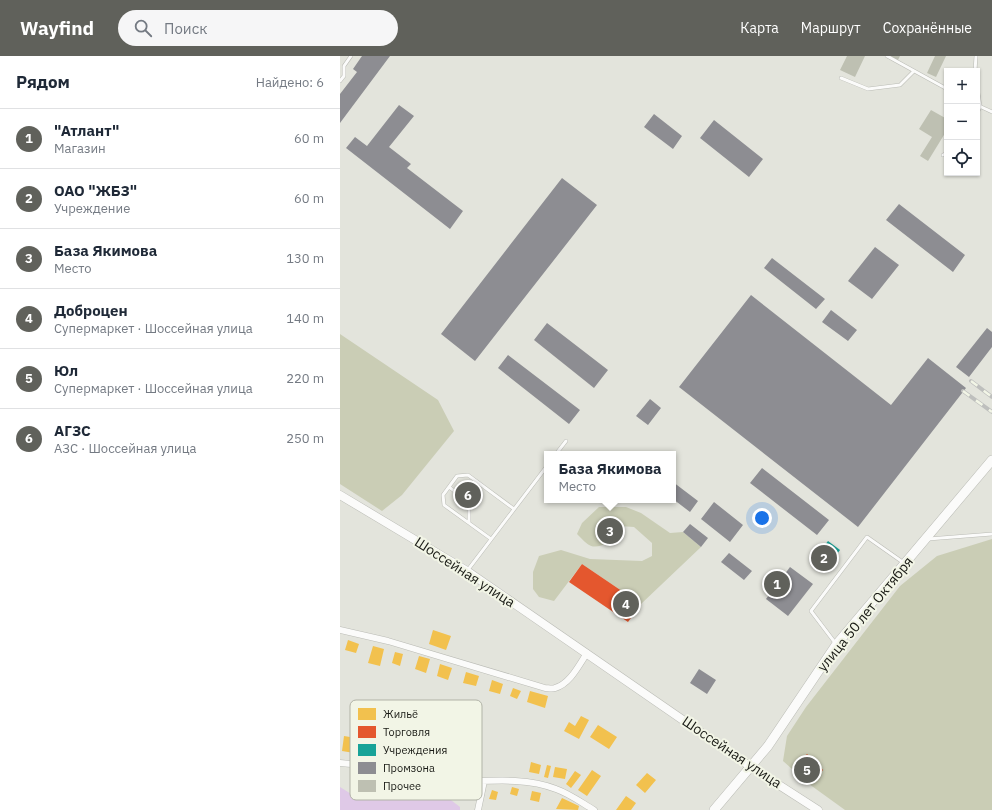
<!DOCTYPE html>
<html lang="ru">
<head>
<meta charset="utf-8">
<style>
  :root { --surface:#fff; --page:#f6f6f7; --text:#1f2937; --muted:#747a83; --line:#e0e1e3; --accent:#60615b }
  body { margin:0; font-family:"IBM Plex Sans",sans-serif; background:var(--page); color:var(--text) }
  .controls { position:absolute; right:12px; top:12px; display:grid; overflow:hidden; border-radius:0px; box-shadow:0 1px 3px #0004 }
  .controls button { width:36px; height:36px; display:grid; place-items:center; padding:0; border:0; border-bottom:1px solid var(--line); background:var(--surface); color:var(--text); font:20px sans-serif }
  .you { position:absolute; left:422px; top:462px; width:14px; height:14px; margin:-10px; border:3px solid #fff; border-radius:50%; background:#1a73e8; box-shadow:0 0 0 6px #1a73e833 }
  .badge { display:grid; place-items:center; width:26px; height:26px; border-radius:50%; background:var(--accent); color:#fff; font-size:13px; font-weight:700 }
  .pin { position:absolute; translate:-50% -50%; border:2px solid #fff; box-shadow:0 1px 4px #0006 }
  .popup { position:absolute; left:204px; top:395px; width:132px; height:52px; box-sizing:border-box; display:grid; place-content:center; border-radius:0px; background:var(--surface); filter:drop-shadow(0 1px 3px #0005); font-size:13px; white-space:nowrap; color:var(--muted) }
  .popup b { font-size:15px; color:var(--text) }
  .popup::after { content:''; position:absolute; left:50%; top:100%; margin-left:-8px; border:8px solid transparent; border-top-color:var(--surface) }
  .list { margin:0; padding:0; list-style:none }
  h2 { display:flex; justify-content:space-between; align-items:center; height:52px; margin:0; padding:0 16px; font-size:17px }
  h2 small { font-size:13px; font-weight:400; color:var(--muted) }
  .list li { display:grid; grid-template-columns:26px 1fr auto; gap:12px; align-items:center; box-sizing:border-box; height:60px; padding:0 16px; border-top:1px solid var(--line) }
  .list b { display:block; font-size:15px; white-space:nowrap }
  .list p { margin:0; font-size:13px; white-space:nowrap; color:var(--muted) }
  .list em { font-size:13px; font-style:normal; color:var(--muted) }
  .icon { flex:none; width:22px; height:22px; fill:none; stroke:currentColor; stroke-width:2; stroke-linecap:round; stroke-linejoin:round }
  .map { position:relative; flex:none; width:652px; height:754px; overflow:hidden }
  header { display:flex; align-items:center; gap:24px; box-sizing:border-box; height:56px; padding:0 20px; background:var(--accent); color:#fff }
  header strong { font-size:19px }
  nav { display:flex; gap:22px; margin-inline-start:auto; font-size:14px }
  .search { width:280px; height:36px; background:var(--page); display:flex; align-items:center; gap:10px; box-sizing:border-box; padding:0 14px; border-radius:22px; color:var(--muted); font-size:15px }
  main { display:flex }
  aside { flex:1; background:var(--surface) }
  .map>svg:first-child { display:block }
  .green { fill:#cacdb5 }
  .water { fill:#dfc9e7 }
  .homes { fill:#f2c14e }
  .shops { fill:#e4572e }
  .public { fill:#17a398 }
  .industry { fill:#8d8d92 }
  .building { fill:#bec0b2 }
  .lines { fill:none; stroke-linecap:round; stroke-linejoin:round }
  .service-casing { stroke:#babbb5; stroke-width:4 }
  .minor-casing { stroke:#babbb5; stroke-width:7 }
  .tertiary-casing { stroke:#babbb5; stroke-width:9 }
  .secondary-casing { stroke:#babbb5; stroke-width:10 }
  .service { stroke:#fbfbfa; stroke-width:3 }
  .minor { stroke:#fbfbfa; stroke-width:6 }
  .tertiary { stroke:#fbfbfa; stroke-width:8 }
  .secondary { stroke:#fbfbfa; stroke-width:9 }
  .rail-casing { stroke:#bebfbd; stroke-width:4 }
  .rail { stroke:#f2f5e6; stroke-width:2.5; stroke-dasharray:8; stroke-linecap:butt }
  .labels { text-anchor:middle; stroke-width:4; stroke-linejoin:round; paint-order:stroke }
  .street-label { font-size:14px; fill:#191a15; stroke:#f2f5e6 }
  .key { fill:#f2f5e6; stroke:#b1b3a7; stroke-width:1 }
  .key-label { font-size:11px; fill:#191a15 }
</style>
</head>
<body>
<header>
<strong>Wayfind</strong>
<div class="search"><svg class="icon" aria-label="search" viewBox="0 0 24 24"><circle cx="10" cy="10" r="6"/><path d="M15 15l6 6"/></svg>Поиск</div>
<nav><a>Карта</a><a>Маршрут</a><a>Сохранённые</a></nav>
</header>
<main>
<aside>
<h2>Рядом<small>Найдено: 6</small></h2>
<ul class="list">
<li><span class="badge">1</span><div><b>&quot;Атлант&quot;</b><p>Магазин</p></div><em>60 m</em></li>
<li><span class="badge">2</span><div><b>ОАО &quot;ЖБЗ&quot;</b><p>Учреждение</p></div><em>60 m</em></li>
<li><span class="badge">3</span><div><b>База Якимова</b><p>Место</p></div><em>130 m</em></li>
<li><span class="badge">4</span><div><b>Доброцен</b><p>Супермаркет · Шоссейная улица</p></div><em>140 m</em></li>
<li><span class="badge">5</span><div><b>Юл</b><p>Супермаркет · Шоссейная улица</p></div><em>220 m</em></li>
<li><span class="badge">6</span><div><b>АГЗС</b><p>АЗС · Шоссейная улица</p></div><em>250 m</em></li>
</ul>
</aside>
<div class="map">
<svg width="652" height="754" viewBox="0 0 652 754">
  <rect width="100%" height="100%" fill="#e3e4dc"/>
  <path class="green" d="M0 278 98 344 114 375 62 439 42 455 0 428Z
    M259 451H286L301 457 330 477 343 476 361 491 301 548 242 508 214 545 199 541 193 533V516L199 500 221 494 250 503 302 505 312 500V487L294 471 279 470 271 465 260 480 269 486C252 495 249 490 237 478L242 467Z
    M652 483V754H505L469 728 443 705 447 680 466 651 560 530 597 500Z"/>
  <path class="water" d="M0 731 16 741 42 739H65L80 731 95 732 120 751V754H0Z"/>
  <path class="homes" d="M93 574 111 580 106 594 89 588Z
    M8 584 19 588 16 597 5 594Z
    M33 590 44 593 40 610 28 607Z
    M55 596 63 598 60 610 52 607Z
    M79 600 90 603 86 617 75 613Z
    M100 608 112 612 108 624 97 620Z
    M126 616 139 620 136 630 123 627Z
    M152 624 163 628 160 638 149 635Z
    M173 632 181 635 177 643 170 640Z
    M190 635 208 640 205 652 187 646Z
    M241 660 249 664 239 683 224 675 229 666 235 670Z
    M258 669 277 681 269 693 250 681Z
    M4 680 16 682 14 697 2 695Z
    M77 685 86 686 85 701H76Z
    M48 686H57V702H48Z
    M27 687H36V699H26Z
    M104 695 114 696V705H104Z
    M191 706 201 709 199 718 189 716Z
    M207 709 211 710 208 722 204 721Z
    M215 711 227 713 225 723 213 721Z
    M252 714 261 720 247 740 238 734Z
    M235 715 241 719 231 732 226 728Z
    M307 717 316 724 305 737 296 729Z
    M172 731 179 733 177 740 170 738Z
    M152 734 158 736 156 744 149 743Z
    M192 735 201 737 199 746 190 744Z
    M286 740 296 747 291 754H276Z
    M222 742 239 750 238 754 216 753Z"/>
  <path class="shops" d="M242 508 301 548 288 566 229 526Z
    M467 698 483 714 469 728 453 713Z"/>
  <path class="public" d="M488 485 500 494 484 515 472 506Z"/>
  <path class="industry" d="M22 0H50L0 67V38L17 16 13 13Z
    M59 49 74 60 49 91 71 108 67 112 123 155 110 173 6 92 15 81 27 90Z
    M314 58 342 80 333 93 304 71Z
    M374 64 423 103 409 121 360 82Z
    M222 122 257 149 135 305 101 278Z
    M559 148 625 199 613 216 546 164Z
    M535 191 559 209 532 243 508 225Z
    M432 202 485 243 476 253 424 212Z
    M411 239 551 349 588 302 626 332 518 471 339 331Z
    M491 254 517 274 508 285 482 266Z
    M207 267 268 314 254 332 194 284Z
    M647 272 652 276V291L629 321 616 311Z
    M168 299 240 354 229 368 158 312Z
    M310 343 321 352 308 369 296 360Z
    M422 412 489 464 477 479 410 427Z
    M333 426 358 445 350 456 333 443Z
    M374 446 403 469 390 486 361 463Z
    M271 465 279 470 269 486 260 480Z
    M350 468 368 482 361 491 343 476Z
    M389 497 412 515 404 524 381 506Z
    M450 511 473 528 448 560 426 543Z
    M359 613 376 624 367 638 350 627Z"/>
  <path class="building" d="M507 0H525L515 21 500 14Z
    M549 0H560L558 4Z
    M595 0H606L596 21 587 17Z
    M591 54 607 63V74L588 105 580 100 592 81 579 73Z
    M62 685H70L69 701H61Z"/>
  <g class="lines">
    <defs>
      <path id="service" d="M547 0 607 33
        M635 15 636 0
        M501 22 528 33 560 29 574 15
        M0 25 4 20V10L11 0
        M637 30 640 50 637 58
        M637 49 652 56
        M603 99 607 97
        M216 398 226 385
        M109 431 129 446V467
        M151 483 104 449 103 439 117 420 128 419 174 453
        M588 483 652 478
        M127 515 207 410
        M496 588 471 555 527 481 564 507"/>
      <path id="minor" d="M0 574 48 585 205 632C208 632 212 633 215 632 230 628 239 609 247 597
        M0 707 74 714H89L94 715 111 724 118 726C150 725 186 721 216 733 230 738 242 747 254 754
        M138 754 144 725"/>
      <path id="tertiary" d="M0 439 127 515 411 711 478 754"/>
      <path id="secondary" d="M374 754 428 690 496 589 652 404"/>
    </defs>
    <use href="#service" class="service-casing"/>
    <use href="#minor" class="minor-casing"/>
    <use href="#tertiary" class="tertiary-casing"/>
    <use href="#secondary" class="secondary-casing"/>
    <use href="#service" class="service"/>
    <use href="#minor" class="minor"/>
    <use href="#tertiary" class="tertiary"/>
    <use href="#secondary" class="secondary"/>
    <defs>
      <path id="rail" d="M631 325 652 341
        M623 335 652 356"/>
    </defs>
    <use href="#rail" class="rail-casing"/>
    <use href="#rail" class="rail"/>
  </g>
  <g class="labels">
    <g class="street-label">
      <text transform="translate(125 516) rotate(33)" y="5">Шоссейная улица</text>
      <text transform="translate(525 558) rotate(-51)" y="5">улица 50 лет Октября</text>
      <text transform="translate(392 696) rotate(34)" y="5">Шоссейная улица</text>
    </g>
  </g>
  <rect x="10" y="644" width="132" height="100" rx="6" class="key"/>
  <rect x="18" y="652" width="18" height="12" fill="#f2c14e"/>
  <rect x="18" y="670" width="18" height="12" fill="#e4572e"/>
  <rect x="18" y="688" width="18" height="12" fill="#17a398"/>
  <rect x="18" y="706" width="18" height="12" fill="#8d8d92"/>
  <rect x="18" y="724" width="18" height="12" fill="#bec0b2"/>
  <g class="key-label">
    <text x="43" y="662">Жильё</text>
    <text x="43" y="680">Торговля</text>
    <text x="43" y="698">Учреждения</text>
    <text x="43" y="716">Промзона</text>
    <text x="43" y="734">Прочее</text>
  </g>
</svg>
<div class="controls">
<button>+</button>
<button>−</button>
<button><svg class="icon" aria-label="locate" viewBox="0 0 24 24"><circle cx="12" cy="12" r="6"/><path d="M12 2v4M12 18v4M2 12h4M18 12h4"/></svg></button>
</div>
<div class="you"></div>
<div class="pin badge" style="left:437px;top:528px">1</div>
<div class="pin badge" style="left:484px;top:502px">2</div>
<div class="pin badge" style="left:270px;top:475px">3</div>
<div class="popup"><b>База Якимова</b>Место</div>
<div class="pin badge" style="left:286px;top:548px">4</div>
<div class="pin badge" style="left:467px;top:714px">5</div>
<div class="pin badge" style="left:128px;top:439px">6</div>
</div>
</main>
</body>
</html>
